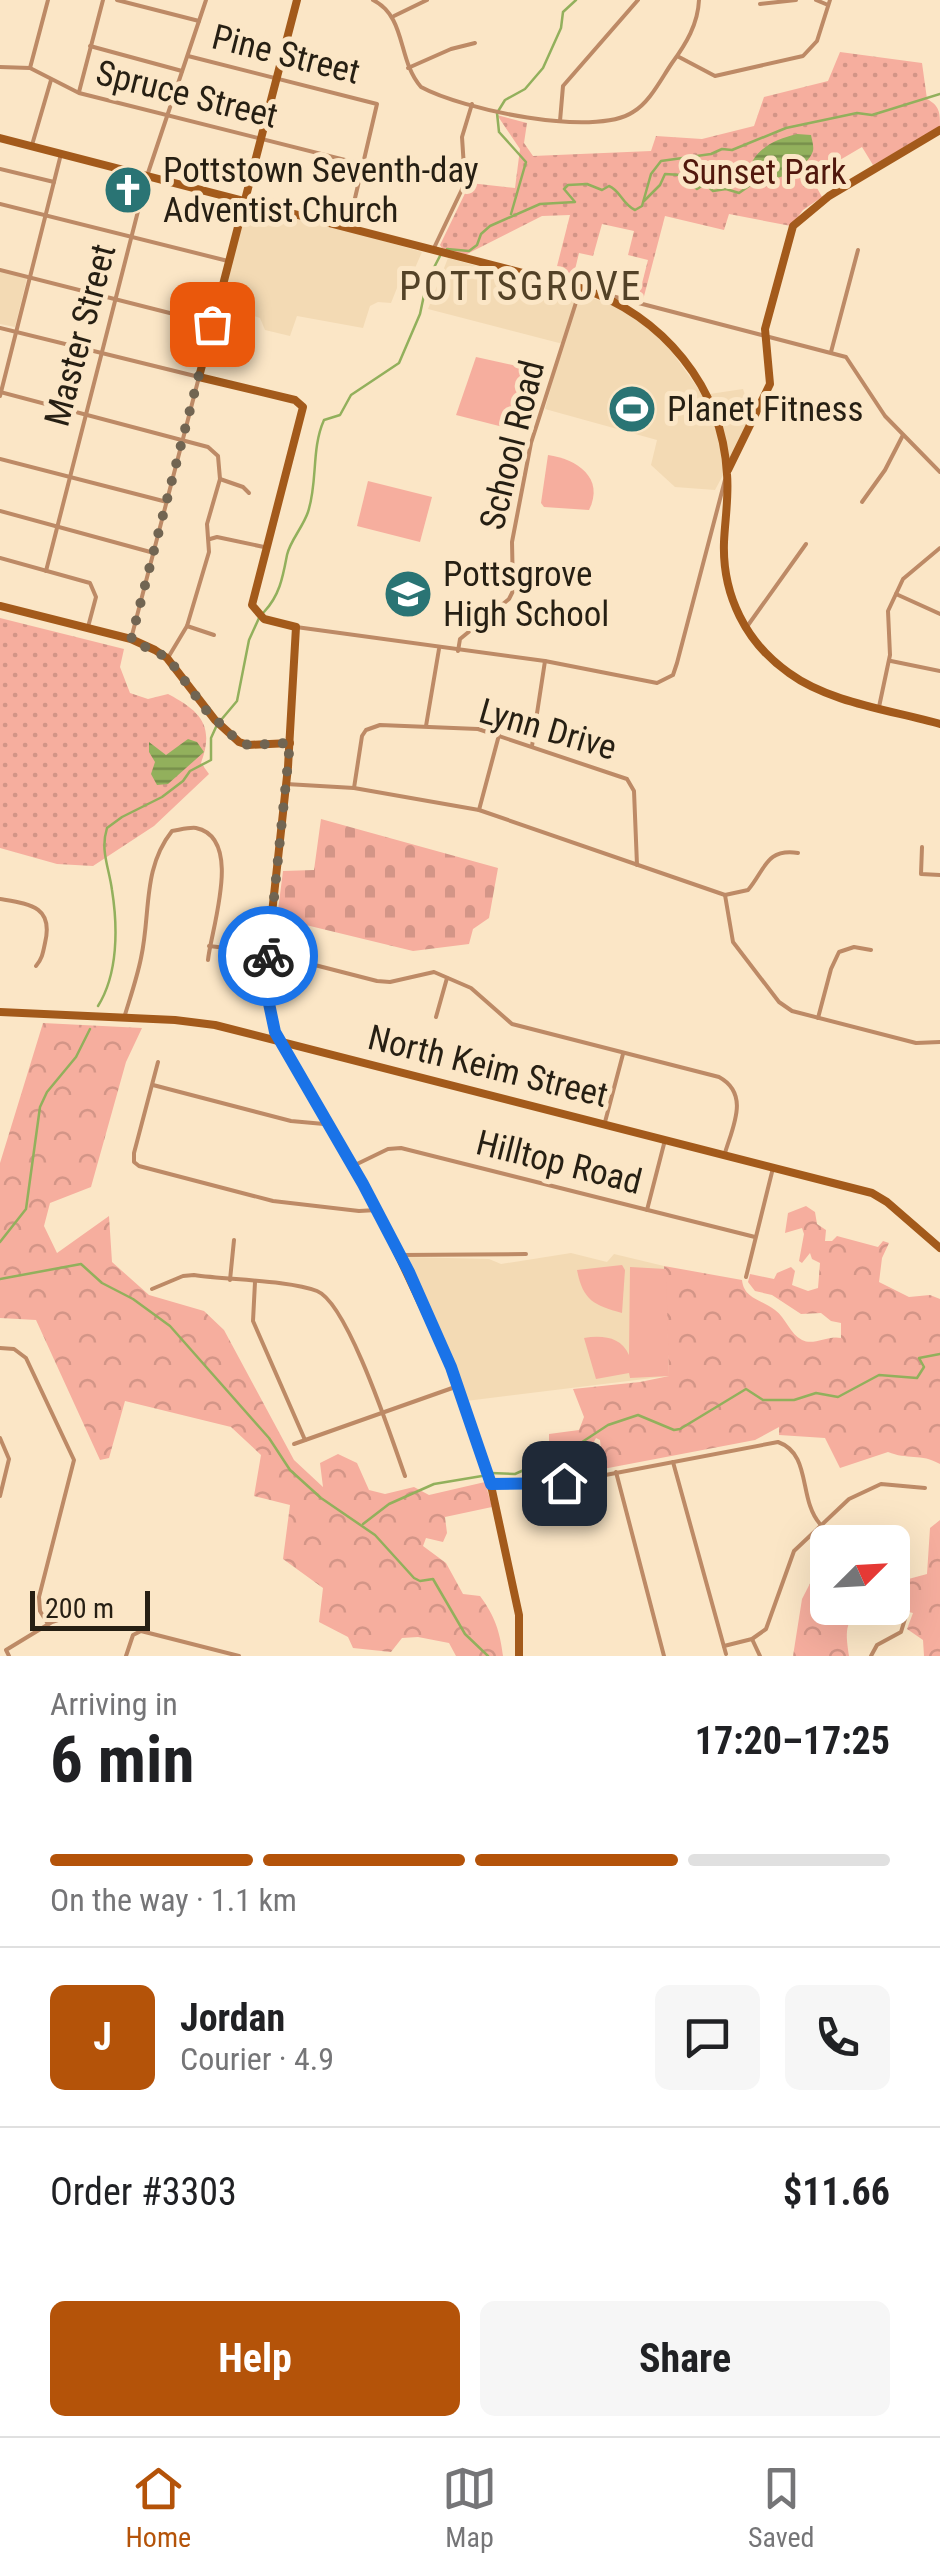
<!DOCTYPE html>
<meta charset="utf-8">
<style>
body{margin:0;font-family:"Roboto Condensed",sans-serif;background:#f6f6f6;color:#202124;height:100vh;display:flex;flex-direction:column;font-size:38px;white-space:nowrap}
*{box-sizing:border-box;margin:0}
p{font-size:32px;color:#757577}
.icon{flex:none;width:55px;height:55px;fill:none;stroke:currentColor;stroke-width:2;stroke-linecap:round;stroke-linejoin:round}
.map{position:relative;height:1656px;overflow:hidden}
.panel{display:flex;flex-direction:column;background:#fff;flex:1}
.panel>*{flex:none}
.needle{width:65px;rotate:66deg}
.fabs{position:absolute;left:810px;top:1525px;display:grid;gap:20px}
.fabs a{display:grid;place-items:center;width:100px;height:100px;border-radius:15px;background:#fff;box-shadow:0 10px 40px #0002;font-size:50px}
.scale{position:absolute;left:30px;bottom:25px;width:120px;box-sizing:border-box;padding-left:10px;border:5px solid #261f13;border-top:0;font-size:28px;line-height:35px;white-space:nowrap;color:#261f13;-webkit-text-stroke:8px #fbe6c6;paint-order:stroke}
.pin{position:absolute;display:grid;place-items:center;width:85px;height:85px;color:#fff;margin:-42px;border-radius:20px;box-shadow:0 5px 15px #0006}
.courier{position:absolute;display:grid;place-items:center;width:100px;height:100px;margin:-50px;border:8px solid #1a73e8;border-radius:50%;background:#fff;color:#222;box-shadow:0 2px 12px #0007}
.head em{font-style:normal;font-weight:700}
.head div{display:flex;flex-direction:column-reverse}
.head{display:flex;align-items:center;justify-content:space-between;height:170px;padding:0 50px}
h1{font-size:65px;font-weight:700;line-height:75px}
.bar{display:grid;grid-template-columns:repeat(4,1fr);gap:15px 10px;align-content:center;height:120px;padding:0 50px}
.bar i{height:12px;border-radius:8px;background:#e0e0e0}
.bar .on{background:#b45309}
.bar p{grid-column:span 4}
.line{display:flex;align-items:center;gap:25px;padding:0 50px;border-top:2px solid #e0e0e0}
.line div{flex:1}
.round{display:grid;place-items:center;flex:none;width:105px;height:105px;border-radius:15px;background:#f6f6f6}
.primary-button{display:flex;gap:20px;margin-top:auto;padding:20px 50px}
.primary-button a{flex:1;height:115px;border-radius:15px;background:#b45309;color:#fff;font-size:40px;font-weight:700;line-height:115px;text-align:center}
.primary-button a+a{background:#f6f6f6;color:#202124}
.tabs{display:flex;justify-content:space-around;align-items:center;height:140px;border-top:2px solid #e0e0e0;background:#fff;font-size:28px;color:#757577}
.tabs a{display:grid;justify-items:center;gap:5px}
.tabs .on{color:#b45309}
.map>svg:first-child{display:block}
.built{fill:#f3dab4}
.grass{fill:url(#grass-dots)}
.forest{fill:url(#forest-crowns)}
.cemetery{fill:url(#cemetery-stones)}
.garden{fill:#f6ae9e}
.water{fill:url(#water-rules)}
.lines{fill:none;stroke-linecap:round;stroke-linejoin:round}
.stream{stroke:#92b05c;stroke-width:2.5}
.street{stroke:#bd8a66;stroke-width:4}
.secondary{stroke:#a35a1b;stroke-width:8}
.done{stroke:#716552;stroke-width:10;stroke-dasharray:0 18}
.route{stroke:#1a73e8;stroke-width:12}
.labels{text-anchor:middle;stroke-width:10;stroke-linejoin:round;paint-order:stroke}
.street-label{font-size:35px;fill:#261f13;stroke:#fbe6c6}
.poi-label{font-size:35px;fill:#261f13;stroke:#fbe6c6;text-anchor:start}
.park-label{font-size:35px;fill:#51180d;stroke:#fbe6c6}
.quarter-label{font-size:40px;letter-spacing:2.5px;fill:#534227;stroke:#fbe6c6}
</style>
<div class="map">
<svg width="940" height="1656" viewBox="0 0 940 1656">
<defs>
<pattern id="grass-dots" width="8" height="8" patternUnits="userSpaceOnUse" patternTransform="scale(2.5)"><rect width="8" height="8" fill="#f6ae9e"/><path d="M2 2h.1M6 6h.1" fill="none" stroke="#d39587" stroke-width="1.8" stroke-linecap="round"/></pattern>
<pattern id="forest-crowns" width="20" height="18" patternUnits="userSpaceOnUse" patternTransform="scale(2.5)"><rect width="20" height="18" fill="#f6ae9e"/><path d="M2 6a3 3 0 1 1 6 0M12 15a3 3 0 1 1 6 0" fill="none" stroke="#d39587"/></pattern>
<pattern id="cemetery-stones" width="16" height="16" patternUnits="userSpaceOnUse" patternTransform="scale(2.5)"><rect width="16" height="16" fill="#f6ae9e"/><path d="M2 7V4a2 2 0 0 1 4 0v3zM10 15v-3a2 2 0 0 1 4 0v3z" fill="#d39587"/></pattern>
<pattern id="water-rules" width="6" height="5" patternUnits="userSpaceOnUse" patternTransform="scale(2.5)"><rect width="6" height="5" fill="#92b05c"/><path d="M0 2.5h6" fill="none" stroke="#778f4b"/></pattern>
</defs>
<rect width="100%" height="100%" fill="#fbe6c6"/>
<g class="built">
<path d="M245,201L422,252L415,268L397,288L391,303L378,302L370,306L363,328L297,316L290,336L265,330L260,318L222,306Z"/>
<path d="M448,258L609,303L646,325L666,344L703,395L743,389L753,419L715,490L675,487L651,465L657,440L545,409L563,344L428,309Z"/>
<path d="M0,271L27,278L15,327L0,324Z"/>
<path d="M571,1253L607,1262L614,1254L664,1266L669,1376L466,1401L406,1257L489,1259L501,1264Z"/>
</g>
<g class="grass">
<path d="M840,52L922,63L927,99C940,106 940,113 940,127L873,165L862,147L811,177L822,197L803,210L791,226L729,214L724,230L665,216L643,300L638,299L648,260L628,255L634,231L602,224L593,256L579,253L572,282L554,278L570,215L542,216L465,255L442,248L440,245L470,183L515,188L520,149L497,115L527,123L524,143L533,156L651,151L656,136L702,139L754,126L764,97L828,81Z"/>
<path d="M0,618L124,649L120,667L130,693L148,699L168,694C200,711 215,725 201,763L209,774L154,826L93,866L57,864L0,848Z"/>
</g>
<g class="forest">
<path d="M43,1023L142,1028L126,1062L91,1187L50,1203L44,1226L57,1253L109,1216L112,1262L149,1295L204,1311L224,1330L294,1460L323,1487L320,1463L338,1454L357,1463L369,1490L385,1494L414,1487L429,1495L485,1482L492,1507L445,1517L447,1533L443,1542L426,1538L423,1546L446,1563L463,1594L480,1596C495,1616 500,1632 503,1656H456L449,1643L418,1637L402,1638L391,1652L353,1648L348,1637L319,1622L323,1588L283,1559L290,1505L254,1496L261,1455L231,1427L125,1401L109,1458L100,1460L36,1320L0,1318V1163Z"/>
<path d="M806,1206L815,1212L817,1224L826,1230L825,1241H832L837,1236L878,1247L883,1241L889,1243L882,1258L879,1282L909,1297L930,1295L940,1299V1464C921,1453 907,1460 888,1452L840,1468L825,1438L779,1435V1427L755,1440L603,1469L600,1440L596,1438L590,1449L582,1454L585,1474L565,1480L567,1455L549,1456V1434L579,1430L584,1417L573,1389L640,1382L669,1376L664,1266L742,1280C744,1299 761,1299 775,1310C786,1318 790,1334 802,1340C814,1346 827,1335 841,1338V1323L831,1321L821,1313L801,1314L772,1295L755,1291L748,1282L750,1274L774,1279L777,1273L791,1267L795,1271L792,1285L808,1291L818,1288L820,1263L812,1259L810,1253L802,1263L799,1261L804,1234L802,1228L785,1233L788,1213Z"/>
<path d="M940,1520V1656H924L923,1640L907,1629L913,1613L896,1609L893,1598L901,1581L927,1574L930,1528Z"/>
<path d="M827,1559L828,1608H864C843,1620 846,1634 849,1656H793L802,1599L821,1562Z"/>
</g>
<path class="cemetery" d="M321,819L498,868L489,918L473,929L469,944L413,951L277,918L283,871L314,870Z"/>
<g class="garden">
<path d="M476,357L535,370L515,430L456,415Z"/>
<path d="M548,455C577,459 605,478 589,510L544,507L541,503Z"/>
<path d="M368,481L432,497L420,542L357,526Z"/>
<path d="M622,1265L625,1270L622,1313C594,1305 583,1301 577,1270Z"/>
<path d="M630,1267L666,1269L669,1376L630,1378L629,1373L596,1379L584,1338C603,1335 621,1337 629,1355Z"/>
</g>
<g class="water">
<path d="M797,134L811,135C812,140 814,146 813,151C806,172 765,186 748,180C748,152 772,140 797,134Z"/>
<path d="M188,739L197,742L204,752L168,784L157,785L151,774L155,762L149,752V742L166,755Z"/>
</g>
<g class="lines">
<g class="stream">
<path d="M644,201L660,185L665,174L681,175L697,189L705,184L713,191L726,189L739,193L756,181"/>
<path d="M511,214L526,162L499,132L497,113L505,100L525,89L543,68L561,28L563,12L576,0"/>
<path d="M447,249L469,251L477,245L481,234L490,226L540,204L575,202L564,189L568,185L587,184L602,190L609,186C621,191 622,204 635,210L642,206L651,174L661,161L711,154L722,149L732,150L786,128L857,113L872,115L940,94"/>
<path d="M264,612C280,595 283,576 287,555C290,541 303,527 308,512C318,482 311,449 324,420L340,415L351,395L399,363L420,314L427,281L441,254"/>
<path d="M221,720L237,701L249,640L259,618"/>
<path d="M98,1006C118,974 118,928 112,890C109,867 100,851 107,828L122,817L162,797L183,781L190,771L211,760V738L216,727"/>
<path d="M0,1242L26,1209L40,1107L47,1092L76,1057L90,1029"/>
<path d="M0,1279L81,1264L102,1283L133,1299L170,1326L269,1438L290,1470L321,1498L375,1535L414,1578L420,1581L433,1579L465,1634L488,1656"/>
<path d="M570,1450L608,1425L638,1415L674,1430L680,1429L746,1389L763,1400H794L816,1393L838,1397L879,1375L917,1378L924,1367L919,1358L940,1354"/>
<path d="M491,1473L515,1474L535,1465L545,1455L565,1451"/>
<path d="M363,1524L389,1504L434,1484L482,1476"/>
</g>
<g class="street">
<path d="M117,0L199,21"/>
<path d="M373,0C407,17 397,60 421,87C461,109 594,138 633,112C650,102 661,79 672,63C686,44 698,24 699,0"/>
<path d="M816,0L828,5"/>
<path d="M760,4L796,0"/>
<path d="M394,16L427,0"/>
<path d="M90,46L182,71"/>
<path d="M188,56L377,104L348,228"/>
<path d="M679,57L715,76L803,56L817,41L830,0"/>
<path d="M0,67L30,68L79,93L365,165"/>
<path d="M30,68L48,0"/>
<path d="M408,68L451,49L475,43"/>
<path d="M79,92L103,0"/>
<path d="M560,121L563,86L638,0"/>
<path d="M32,145L51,80"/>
<path d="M0,169L54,182"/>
<path d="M0,204L228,261"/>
<path d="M433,250L465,183L462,137L472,104"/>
<path d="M0,270L213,324"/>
<path d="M604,294L846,357L885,416L940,472"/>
<path d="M0,328L199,377L131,639"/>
<path d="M831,352L858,250"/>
<path d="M0,392L208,447L218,456L220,479L207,524L209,552L187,626L169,656"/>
<path d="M0,396L61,154"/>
<path d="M0,459L167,502"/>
<path d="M220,479L243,487L249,493"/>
<path d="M862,502L885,470L903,435"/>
<path d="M0,511L154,553"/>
<path d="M210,539L217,537L264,547"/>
<path d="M0,558L90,583L96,597L88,627"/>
<path d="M46,571L147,176L206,0"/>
<path d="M896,594L940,614"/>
<path d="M187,626L214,635"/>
<path d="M296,627L545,661L657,683L673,675L677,663L725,480"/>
<path d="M746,628L806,544"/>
<path d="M458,651L460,639L509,599L513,591L512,542L531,443L580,290"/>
<path d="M891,661L940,671"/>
<path d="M879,707L890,655L888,611L903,579L940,548"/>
<path d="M426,726L439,649"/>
<path d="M532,746L545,661"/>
<path d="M286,784L354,788L479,810L725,895L733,942L779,1002L792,1011L916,1043L940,1042"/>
<path d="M354,788L362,736L366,730L380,725L478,729L627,779L634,791L637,865"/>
<path d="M479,810L499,735"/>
<path d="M922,847L921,874L940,875"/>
<path d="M725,895L748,890C765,870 766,848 798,853"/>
<path d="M0,899C29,904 54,906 45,943C43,953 42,959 36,966"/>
<path d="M209,946L268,953L377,981L390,982L434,972L471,988L512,1024L719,1077C750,1094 733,1126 725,1153"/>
<path d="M436,1017L447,978"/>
<path d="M124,1018C130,998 137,978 141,958C151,913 142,869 172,831C179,830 190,827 196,828C244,838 211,929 208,960"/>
<path d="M818,1018L831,969L839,952L854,947L871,950"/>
<path d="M158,1062L134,1153V1162L139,1166L273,1201L359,1211L377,1210"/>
<path d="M153,1085L291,1121L324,1124"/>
<path d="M605,1122L623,1054"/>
<path d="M355,1165L388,1149L401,1148L755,1237"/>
<path d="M647,1210L665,1140"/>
<path d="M401,1255L526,1254"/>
<path d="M746,1277L773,1168"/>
<path d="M230,1280L234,1240"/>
<path d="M255,1282L253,1321L305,1440"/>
<path d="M152,1289L183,1276L194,1275C227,1280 289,1280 317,1291C348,1303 392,1440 405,1476"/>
<path d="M0,1348L14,1349L26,1358L74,1460L39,1597L40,1611L48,1624"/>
<path d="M0,1438L9,1459L0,1496"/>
<path d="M294,1444L458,1386"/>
<path d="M673,1462L726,1654"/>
<path d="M616,1472L664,1656"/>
<path d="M491,1484L542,1485L574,1481L778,1442C812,1454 798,1499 820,1524"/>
<path d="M752,1639L760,1656"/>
<path d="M724,1646L752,1639L766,1629L794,1551L849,1499L881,1484L925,1488"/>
<path d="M9,1656L6,1650L52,1622L64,1618"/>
<path d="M126,1656L133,1635L141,1631L239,1656"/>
<path d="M871,1656L877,1645L901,1632L908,1609"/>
</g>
<g class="secondary">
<path d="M297,0L199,377L295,400L303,407L252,605L264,619L296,627L288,767L266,968L267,995L275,1032L377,1210L451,1367L492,1490L519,1615V1656"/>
<path d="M0,138L581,288C663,316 722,386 727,474C729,497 725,519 724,542C722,595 746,643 789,673C830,703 891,710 940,724"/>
<path d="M728,470L770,384L765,329L793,226L829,196L940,130"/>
<path d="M0,606L131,639L155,650L167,658L215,720L239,742L248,745L290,743"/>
<path d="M0,1012L175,1020L215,1025L872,1193L887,1202L940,1248"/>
</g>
</g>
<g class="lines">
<path class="done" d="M212,324L131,640L168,658L206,710L239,742L248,745L290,743L268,956"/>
<path class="route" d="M268,956L267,994L275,1032L363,1184L409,1272L451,1367L491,1484L564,1483"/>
</g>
<defs>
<g id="church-disc" transform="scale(2.5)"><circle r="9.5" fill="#2a7474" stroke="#fbe6c6"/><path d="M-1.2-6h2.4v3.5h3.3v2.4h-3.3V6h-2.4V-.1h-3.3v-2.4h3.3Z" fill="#fff"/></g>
<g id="stadium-disc" transform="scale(2.5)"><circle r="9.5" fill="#2a7474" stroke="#fbe6c6"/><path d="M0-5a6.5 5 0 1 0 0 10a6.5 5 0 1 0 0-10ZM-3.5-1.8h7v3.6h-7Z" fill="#fff"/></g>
<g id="school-disc" transform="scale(2.5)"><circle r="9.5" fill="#2a7474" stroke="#fbe6c6"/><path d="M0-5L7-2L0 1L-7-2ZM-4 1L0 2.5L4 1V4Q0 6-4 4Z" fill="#fff"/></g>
</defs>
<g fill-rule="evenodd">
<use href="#church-disc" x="128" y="190"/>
<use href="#stadium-disc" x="632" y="409"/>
<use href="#school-disc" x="408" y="594"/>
</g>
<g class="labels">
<g class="street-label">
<text transform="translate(286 54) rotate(14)" y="12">Pine Street</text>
<text transform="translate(187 94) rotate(14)" y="12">Spruce Street</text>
<text transform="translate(80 335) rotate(-75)" y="12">Master Street</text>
<text transform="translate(512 445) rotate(-76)" y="12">School Road</text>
<text transform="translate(548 729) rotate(16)" y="12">Lynn Drive</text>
<text transform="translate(488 1066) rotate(14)" y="12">North Keim Street</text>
<text transform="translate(559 1162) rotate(14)" y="12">Hilltop Road</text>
</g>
<g class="poi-label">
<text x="163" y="182">Pottstown Seventh-day<tspan x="163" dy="40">Adventist Church</tspan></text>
<text x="667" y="421">Planet Fitness</text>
<text x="443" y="586">Pottsgrove<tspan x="443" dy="40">High School</tspan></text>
</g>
<g class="park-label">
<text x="764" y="184">Sunset Park</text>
</g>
<g class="quarter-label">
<text x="521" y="300">POTTSGROVE</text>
</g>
</g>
</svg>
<div class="fabs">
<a><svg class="needle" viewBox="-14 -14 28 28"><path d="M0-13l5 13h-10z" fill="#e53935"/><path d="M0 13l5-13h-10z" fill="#757577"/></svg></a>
</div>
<div class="scale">200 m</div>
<div class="pin" style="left:212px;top:324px;background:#ea580c"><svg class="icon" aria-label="bag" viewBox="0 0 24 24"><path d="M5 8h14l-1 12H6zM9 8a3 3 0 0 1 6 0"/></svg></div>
<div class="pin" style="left:564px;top:1483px;background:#1f2937"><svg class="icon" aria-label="home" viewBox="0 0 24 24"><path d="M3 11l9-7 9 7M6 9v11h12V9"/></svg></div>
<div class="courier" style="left:268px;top:956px"><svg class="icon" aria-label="bike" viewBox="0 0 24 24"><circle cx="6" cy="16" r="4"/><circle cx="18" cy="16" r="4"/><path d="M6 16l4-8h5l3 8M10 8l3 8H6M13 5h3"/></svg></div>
</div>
<section class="panel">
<div class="head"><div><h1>6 min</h1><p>Arriving in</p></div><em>17:20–17:25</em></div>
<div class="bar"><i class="on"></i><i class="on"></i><i class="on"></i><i></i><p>On the way · 1.1 km</p></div>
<div class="line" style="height:180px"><b class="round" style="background:#b45309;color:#fff">J</b><div><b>Jordan</b><p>Courier · 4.9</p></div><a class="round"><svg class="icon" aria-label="chat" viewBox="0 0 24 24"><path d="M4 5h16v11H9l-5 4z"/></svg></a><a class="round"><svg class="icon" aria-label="phone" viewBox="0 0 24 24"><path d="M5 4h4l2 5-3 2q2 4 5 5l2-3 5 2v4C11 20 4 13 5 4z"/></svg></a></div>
<div class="line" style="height:130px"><div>Order #3303</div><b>$11.66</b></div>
<div class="primary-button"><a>Help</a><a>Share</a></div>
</section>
<nav class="tabs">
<a class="on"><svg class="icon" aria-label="home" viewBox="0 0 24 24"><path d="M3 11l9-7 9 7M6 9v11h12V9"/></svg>Home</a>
<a><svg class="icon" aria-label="map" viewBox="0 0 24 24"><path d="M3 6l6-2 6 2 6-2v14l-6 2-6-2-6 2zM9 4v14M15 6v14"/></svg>Map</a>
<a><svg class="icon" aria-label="saved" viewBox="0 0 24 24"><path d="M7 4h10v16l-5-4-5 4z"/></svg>Saved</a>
</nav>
